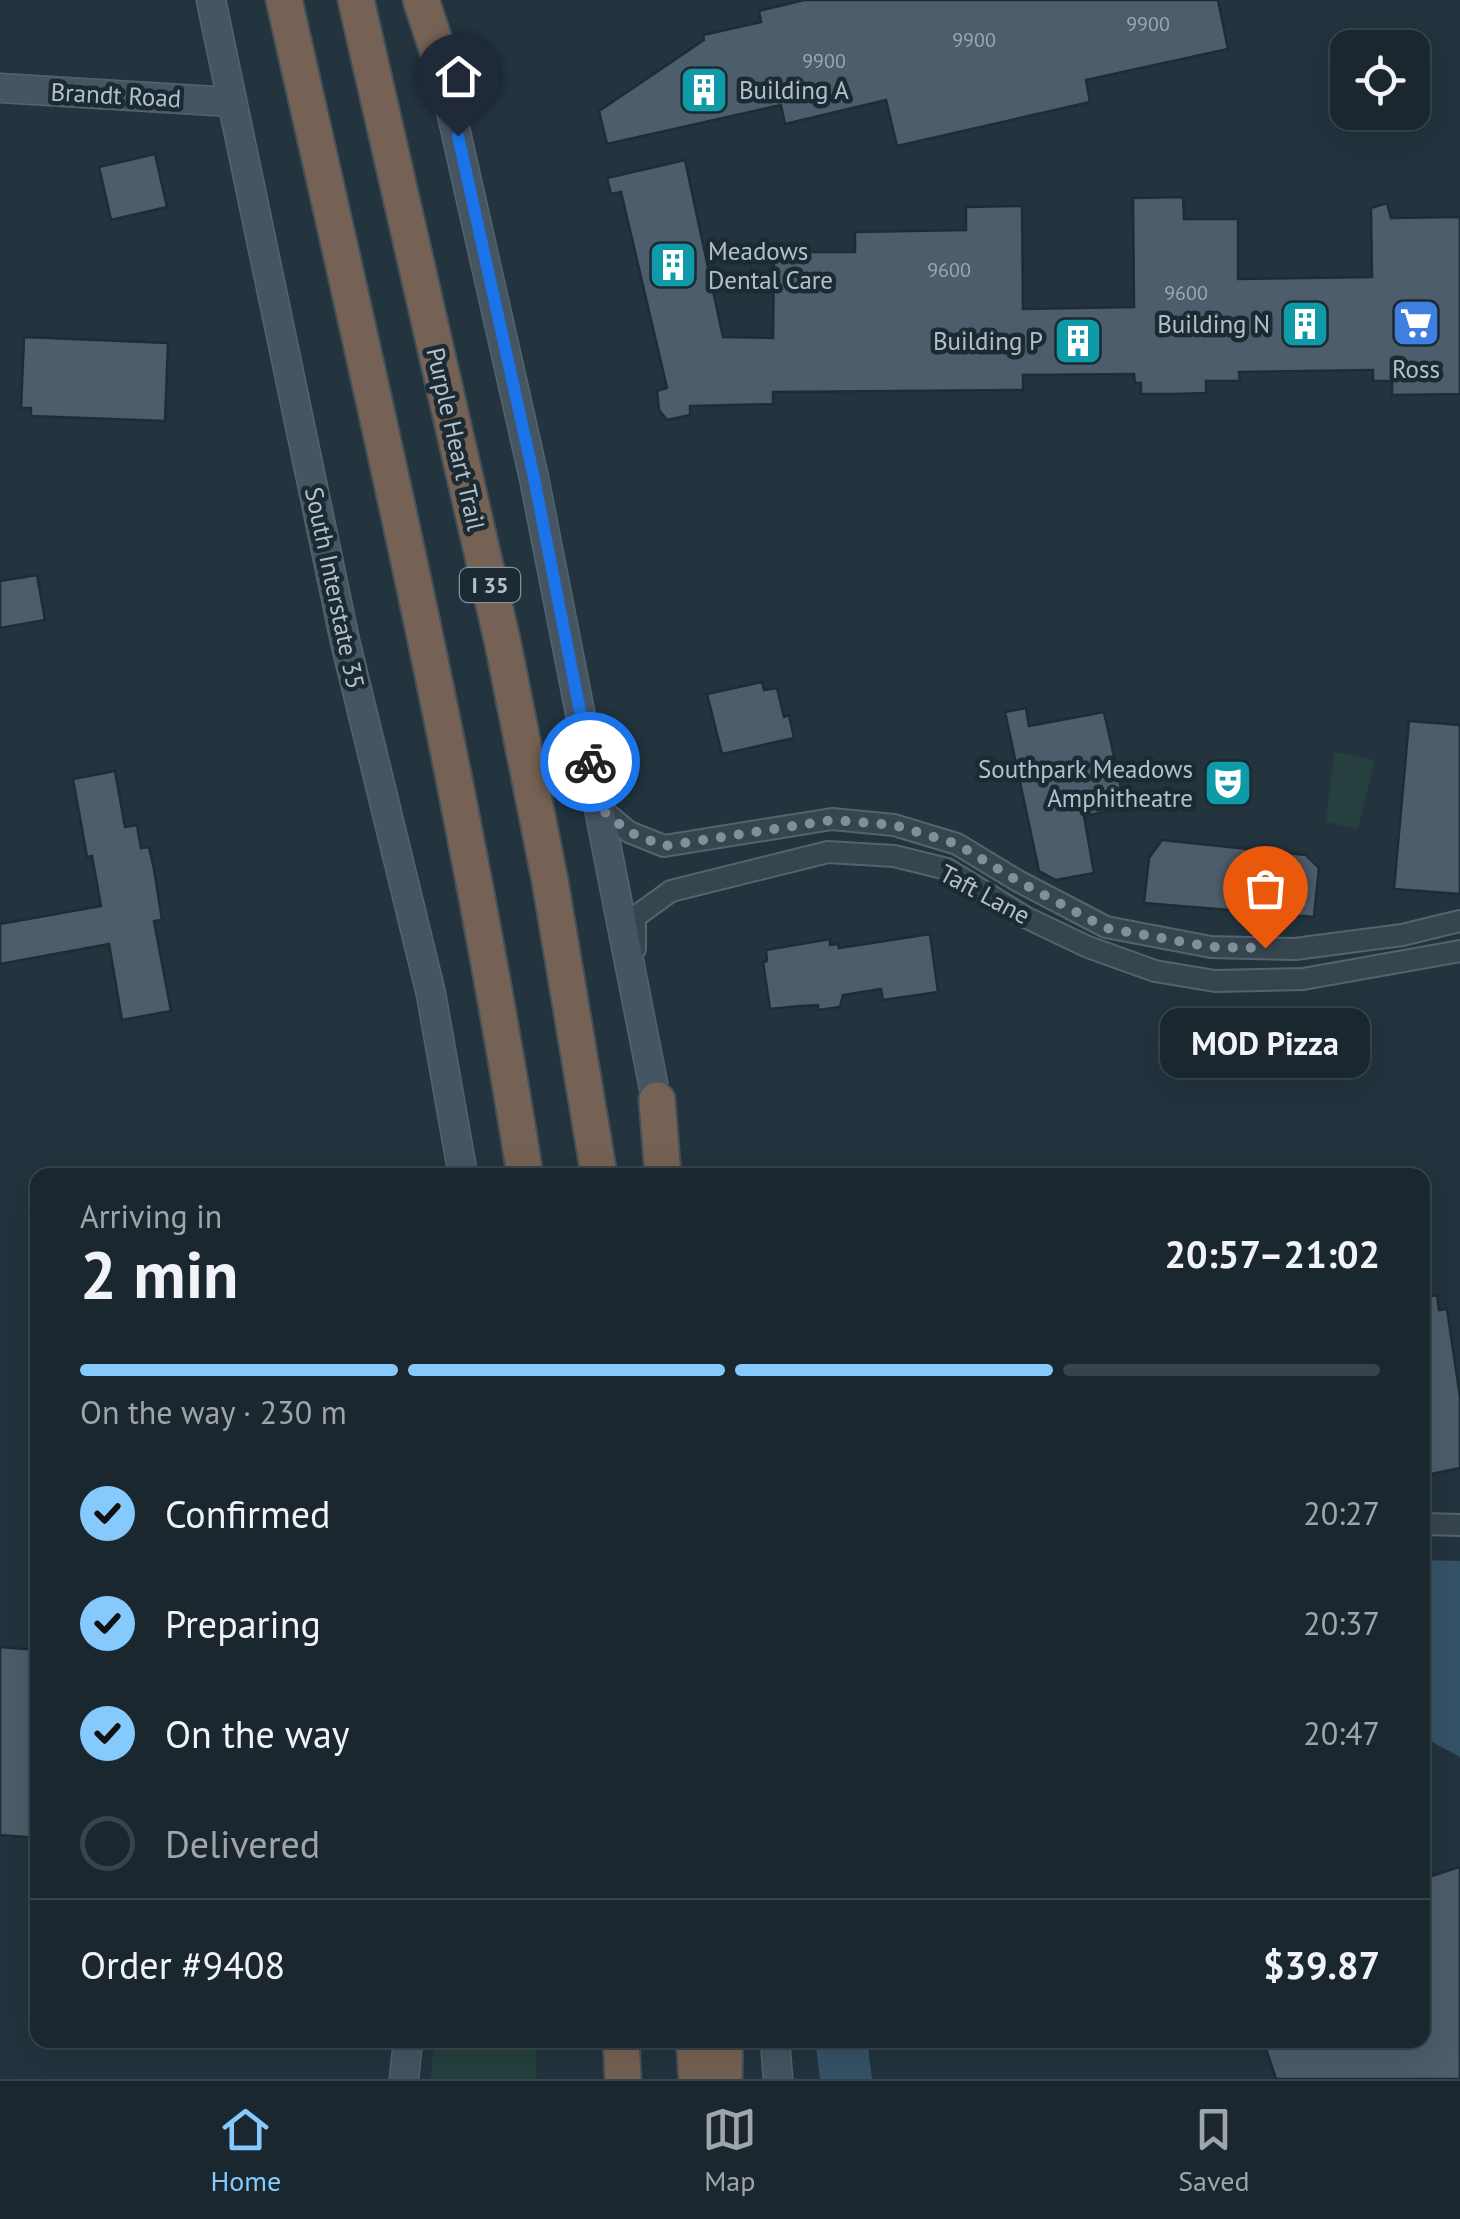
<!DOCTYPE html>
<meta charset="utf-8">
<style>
body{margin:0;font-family:"PT Sans",sans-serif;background:#232f37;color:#f1f3f6;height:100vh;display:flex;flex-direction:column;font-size:38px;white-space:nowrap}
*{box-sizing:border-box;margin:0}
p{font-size:32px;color:#9fa5aa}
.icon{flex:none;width:55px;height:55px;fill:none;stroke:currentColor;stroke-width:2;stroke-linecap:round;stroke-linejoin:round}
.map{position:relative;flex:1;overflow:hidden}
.drawer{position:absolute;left:30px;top:1168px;width:1400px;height:880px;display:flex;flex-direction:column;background:#1a272f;border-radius:20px;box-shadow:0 10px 40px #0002,0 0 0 2px #38444b}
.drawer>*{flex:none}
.tools{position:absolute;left:1330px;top:30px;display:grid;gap:20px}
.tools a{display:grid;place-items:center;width:100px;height:100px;border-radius:20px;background:#1a272f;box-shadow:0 10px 40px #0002,0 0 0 2px #38444b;font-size:50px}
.pin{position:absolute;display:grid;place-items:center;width:85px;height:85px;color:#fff;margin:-102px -42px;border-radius:50% 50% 50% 0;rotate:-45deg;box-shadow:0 0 10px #0007}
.pin .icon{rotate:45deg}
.courier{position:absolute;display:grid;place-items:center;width:100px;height:100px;margin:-50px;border:8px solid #1a73e8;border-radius:50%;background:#fff;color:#222;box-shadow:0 2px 12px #0007}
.bubble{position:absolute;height:70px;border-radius:20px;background:#1a272f;box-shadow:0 10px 40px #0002,0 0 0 2px #38444b;font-size:32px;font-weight:600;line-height:70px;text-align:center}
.head em{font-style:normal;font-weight:600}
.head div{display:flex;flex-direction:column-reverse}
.head{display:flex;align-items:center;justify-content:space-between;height:170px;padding:0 50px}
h1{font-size:65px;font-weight:600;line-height:75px}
.bar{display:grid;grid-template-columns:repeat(4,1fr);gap:15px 10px;align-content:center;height:120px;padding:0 50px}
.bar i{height:12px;border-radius:8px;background:#38444b}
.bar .current{background:#85c9fd}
.bar p{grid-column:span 4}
.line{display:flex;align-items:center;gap:25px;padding:0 50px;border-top:2px solid #38444b}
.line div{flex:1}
ol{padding:0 50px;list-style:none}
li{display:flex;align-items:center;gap:30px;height:110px}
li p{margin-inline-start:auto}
li .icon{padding:10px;border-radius:50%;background:#85c9fd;color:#111;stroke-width:4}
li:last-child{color:#9fa5aa}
li i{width:55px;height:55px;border:5px solid #38444b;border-radius:50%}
.menu{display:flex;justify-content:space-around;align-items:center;height:140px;border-top:2px solid #38444b;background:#1a272f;font-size:28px;color:#9fa5aa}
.menu a{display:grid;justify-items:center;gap:5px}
.menu .current{color:#85c9fd}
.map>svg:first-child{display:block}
.green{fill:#25403e}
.water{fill:#355367}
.building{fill:#4c5e6b;stroke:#1e2c36;stroke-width:2.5}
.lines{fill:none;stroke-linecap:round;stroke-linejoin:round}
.street-casing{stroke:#55636d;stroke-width:24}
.secondary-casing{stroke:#55636d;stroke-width:31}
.highway-casing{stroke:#42505a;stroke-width:39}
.street{stroke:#37454f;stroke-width:20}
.secondary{stroke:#455562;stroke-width:28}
.highway{stroke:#766254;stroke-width:35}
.done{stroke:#818f99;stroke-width:10;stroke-dasharray:0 18}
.route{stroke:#1a73e8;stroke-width:12}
.labels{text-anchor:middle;stroke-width:9;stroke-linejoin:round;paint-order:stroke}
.number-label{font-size:20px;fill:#99a8b2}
.shield{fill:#1c2a34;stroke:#86939d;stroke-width:2.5}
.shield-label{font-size:22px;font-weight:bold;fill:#b3c0ca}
.poi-label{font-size:25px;fill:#b3c0ca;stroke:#1c2a34;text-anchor:end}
.street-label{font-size:25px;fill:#b3c0ca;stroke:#1c2a34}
</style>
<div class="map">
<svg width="1460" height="2079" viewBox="0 0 1460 2079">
<rect width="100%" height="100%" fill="#23343f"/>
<g class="green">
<path d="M1334,752L1375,760L1358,829L1326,822Z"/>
<path d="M434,2040H537L536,2079H431Z"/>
</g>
<g class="water">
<path d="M1423,1560L1460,1561V1757L1423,1737Z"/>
<path d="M815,2040H867L872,2079H820Z"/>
</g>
<g class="building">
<path d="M804,0H1218L1228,49L1086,80L1090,102L897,146L886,100L785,124L781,105L607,144L599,111L704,40L703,35L761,22L759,11Z"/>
<path d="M155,154L167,207L111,220L99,167Z"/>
<path d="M685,160L723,337L773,338L774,252H855V232L966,230V207L1022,206L1023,309L1134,307L1133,198L1183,197L1184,219H1238V279L1372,277L1371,208L1387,203L1391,218L1460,217V394L1392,395V381H1373V370L1239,372L1240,381H1206V393L1174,394H1141V383H1135L1134,374L1023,375V390L773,392V404L690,406V415L667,420L659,410L657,391L667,388L621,192L611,194L607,178Z"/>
<path d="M24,337L168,343L165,421L31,416V408H21Z"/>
<path d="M37,575L45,620L0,628V581Z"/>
<path d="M762,682L764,690L777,688L784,717L789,715L794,738L722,754L707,694Z"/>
<path d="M1026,708L1029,726L1104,712L1122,792L1112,793L1115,810L1084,816L1094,873L1056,880L1039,871L1005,712Z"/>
<path d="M1409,721L1460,725V894L1394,889Z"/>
<path d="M115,771L125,827L137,825L141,848L149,847L154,869L162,920L154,921L171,1011L122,1020L109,944L0,964V924L101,906L92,856L87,857L73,779Z"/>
<path d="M1162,840L1306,855L1319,868L1314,917L1144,903L1149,858Z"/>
<path d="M930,934L938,992L883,1000L881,989L843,995L840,1007L818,1010V1005L800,1006L770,1009L763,962L767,961L766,950L830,939V945L838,944L839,948Z"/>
<path d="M1437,1295L1439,1310L1447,1309L1460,1397V1468L1422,1476V1298Z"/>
<path d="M0,1647L38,1650V1838L0,1835Z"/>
<path d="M1460,1867V2079H1276L1263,2040H1422V1879Z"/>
</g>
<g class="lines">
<g class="street-casing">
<g id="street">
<path d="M600,808L629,832L664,846L832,819L894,825L957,844L1018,881L1106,927L1211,947L1295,949L1402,935L1460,921"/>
<path d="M635,949V917L671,891L828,852L894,856L947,869L1025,917L1088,947L1155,971L1215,981L1303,979L1460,951"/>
<path d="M1422,1524L1460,1525"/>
</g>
</g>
<g class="secondary-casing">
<g id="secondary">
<path d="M211,0L345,641L431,994L463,1175"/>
<path d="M433,31L534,478L660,1119"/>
<path d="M0,88L231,102"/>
<path d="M775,2040L778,2079"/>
<path d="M404,2079L408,2040"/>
</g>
</g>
<g class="highway-casing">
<g id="highway">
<path d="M284,0C372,390 463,780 525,1175"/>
<path d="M356,0L503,644L550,881L599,1175"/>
<path d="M421,0L437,49"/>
<path d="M657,1100L663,1175"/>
<path d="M621,2040L623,2079"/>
<path d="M694,2040L697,2079"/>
<path d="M724,2079L725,2040"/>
</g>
</g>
<use href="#street" class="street"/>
<use href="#secondary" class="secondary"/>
<use href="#highway" class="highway"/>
</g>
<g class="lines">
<path class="done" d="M590,762L600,808L629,832L664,846L832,820L894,825L957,844L1018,881L1106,928L1211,947L1265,948"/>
<path class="route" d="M458,136L534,478L590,762"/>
</g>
<defs>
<g id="building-square" transform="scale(2.5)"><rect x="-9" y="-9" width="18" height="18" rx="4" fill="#0f9aa8" stroke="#1c2a34"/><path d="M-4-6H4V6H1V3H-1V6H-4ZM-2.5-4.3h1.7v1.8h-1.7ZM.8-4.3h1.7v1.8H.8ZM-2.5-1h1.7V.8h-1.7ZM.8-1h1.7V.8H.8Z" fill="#fff"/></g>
<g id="supermarket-square" transform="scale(2.5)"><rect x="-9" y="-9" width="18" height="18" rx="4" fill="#3f7fe0" stroke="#1c2a34"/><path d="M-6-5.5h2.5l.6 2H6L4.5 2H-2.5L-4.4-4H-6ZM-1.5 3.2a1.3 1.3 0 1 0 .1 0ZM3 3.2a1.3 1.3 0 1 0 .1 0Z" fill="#fff"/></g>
<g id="theatre-square" transform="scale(2.5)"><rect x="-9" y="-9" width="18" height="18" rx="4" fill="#0f9aa8" stroke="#1c2a34"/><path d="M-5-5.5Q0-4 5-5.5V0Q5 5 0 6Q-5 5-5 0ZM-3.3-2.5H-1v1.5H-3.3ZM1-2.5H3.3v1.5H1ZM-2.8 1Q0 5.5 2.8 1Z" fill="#fff"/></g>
</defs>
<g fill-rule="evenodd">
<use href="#building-square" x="704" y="90"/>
<use href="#building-square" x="673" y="265"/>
<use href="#supermarket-square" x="1416" y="323"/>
<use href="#building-square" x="1305" y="324"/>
<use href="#building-square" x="1078" y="341"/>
<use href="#theatre-square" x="1228" y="783"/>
</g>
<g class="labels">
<g class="number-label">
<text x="1148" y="31">9900</text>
<text x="974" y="47">9900</text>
<text x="824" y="68">9900</text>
<text x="949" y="277">9600</text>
<text x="1186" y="300">9600</text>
</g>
<rect class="shield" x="460" y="568" width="60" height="34" rx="8"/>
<g class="shield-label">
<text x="490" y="593">I 35</text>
</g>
<g class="poi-label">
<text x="739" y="99" text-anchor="start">Building A</text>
<text x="708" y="260" text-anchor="start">Meadows<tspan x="708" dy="29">Dental Care</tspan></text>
<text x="1270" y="333">Building N</text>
<text x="1043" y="350">Building P</text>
<text x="1416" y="378" text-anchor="middle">Ross</text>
<text x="1193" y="778">Southpark Meadows<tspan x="1193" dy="29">Amphitheatre</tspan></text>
</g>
<g class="street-label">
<text transform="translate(116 95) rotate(3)" y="9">Brandt Road</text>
<text transform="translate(456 439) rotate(77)" y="9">Purple Heart Trail</text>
<text transform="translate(335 588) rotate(78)" y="9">South Interstate 35</text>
<text transform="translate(985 894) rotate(28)" y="9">Taft Lane</text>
</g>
</g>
</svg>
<div class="tools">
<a><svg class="icon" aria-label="locate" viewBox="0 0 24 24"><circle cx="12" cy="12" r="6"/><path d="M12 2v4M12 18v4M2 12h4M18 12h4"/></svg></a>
</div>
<div class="pin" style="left:1265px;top:948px;background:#ea580c"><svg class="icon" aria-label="bag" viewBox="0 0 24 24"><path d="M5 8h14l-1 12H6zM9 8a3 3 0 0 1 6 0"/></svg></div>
<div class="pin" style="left:458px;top:136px;background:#1f2937"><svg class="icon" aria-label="home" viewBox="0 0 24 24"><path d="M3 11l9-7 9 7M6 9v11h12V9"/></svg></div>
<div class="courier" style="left:590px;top:762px"><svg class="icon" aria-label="bike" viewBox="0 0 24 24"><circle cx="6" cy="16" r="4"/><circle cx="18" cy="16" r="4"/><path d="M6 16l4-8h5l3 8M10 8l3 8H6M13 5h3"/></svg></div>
<div class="bubble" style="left:1160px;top:1008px;width:210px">MOD Pizza</div>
<section class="drawer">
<div class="head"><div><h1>2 min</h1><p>Arriving in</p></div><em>20:57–21:02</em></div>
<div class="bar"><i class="current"></i><i class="current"></i><i class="current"></i><i></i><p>On the way · 230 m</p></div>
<ol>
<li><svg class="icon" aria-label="check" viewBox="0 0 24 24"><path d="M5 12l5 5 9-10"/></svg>Confirmed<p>20:27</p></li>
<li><svg class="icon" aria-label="check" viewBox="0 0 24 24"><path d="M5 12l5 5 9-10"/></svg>Preparing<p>20:37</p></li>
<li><svg class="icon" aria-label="check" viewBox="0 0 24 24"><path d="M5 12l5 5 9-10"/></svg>On the way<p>20:47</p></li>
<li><i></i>Delivered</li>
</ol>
<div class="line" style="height:130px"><div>Order #9408</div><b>$39.87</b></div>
</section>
</div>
<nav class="menu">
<a class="current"><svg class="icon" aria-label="home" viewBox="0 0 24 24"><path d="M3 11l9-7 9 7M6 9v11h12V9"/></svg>Home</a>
<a><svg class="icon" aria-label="map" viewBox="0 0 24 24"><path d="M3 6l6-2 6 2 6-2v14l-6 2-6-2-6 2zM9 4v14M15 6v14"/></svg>Map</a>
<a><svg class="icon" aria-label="saved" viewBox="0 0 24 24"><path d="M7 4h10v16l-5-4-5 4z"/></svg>Saved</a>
</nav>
